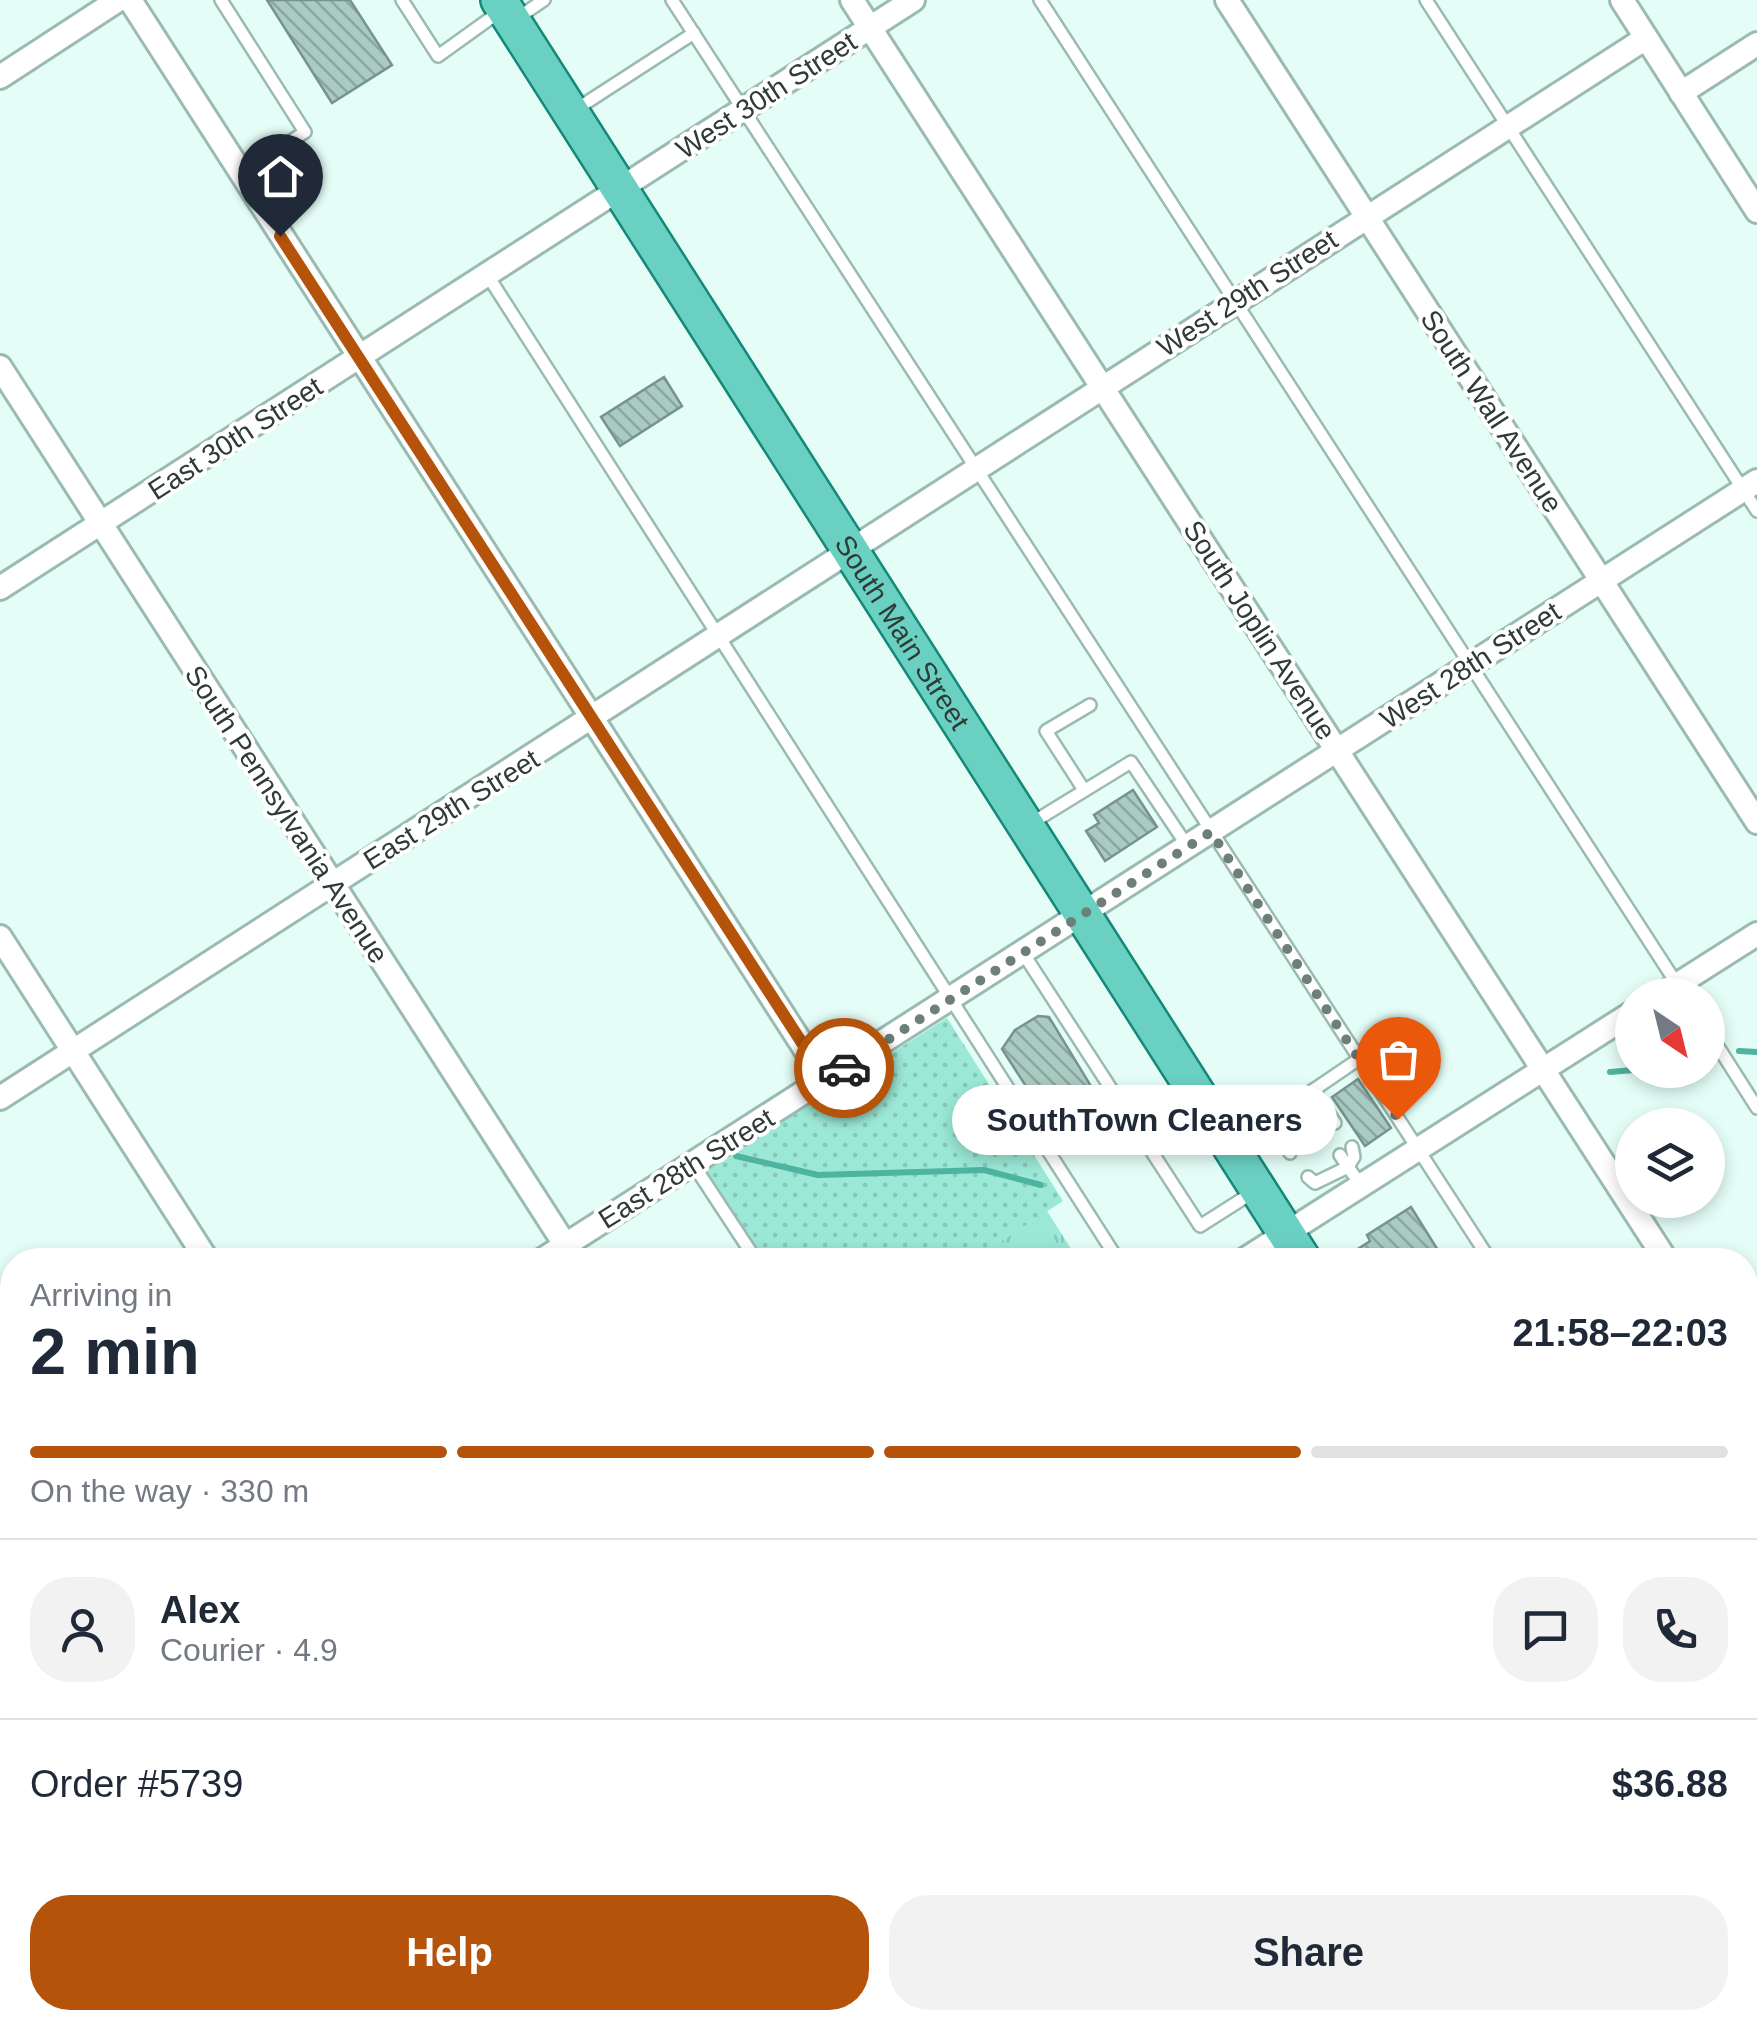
<!DOCTYPE html>
<meta charset="utf-8">
<style>
body{margin:0;font-family:Helvetica,sans-serif;background:#f2f2f3;color:#1f2937;height:100vh;display:flex;flex-direction:column;font-size:38px;white-space:nowrap}
*{box-sizing:border-box;margin:0}
p{font-size:32px;color:#747a83}
.icon{flex:none;width:55px;height:55px;fill:none;stroke:currentColor;stroke-width:2;stroke-linecap:round;stroke-linejoin:round}
.map{position:relative;flex:1;overflow:hidden}
.drawer{position:absolute;left:0px;top:1248px;width:1758px;height:782px;display:flex;flex-direction:column;background:#fff;border-radius:40px 40px 0 0;box-shadow:0 5px 15px #0003}
.drawer>*{flex:none}
.needle{width:65px;rotate:145deg}
.tools{position:absolute;left:1615px;top:978px;display:grid;gap:20px}
.tools a{display:grid;place-items:center;width:110px;height:110px;border-radius:50%;background:#fff;box-shadow:0 5px 15px #0003;font-size:50px}
.pin{position:absolute;display:grid;place-items:center;width:85px;height:85px;color:#fff;margin:-102px -42px;border-radius:50% 50% 50% 0;rotate:-45deg;box-shadow:0 0 10px #0007}
.pin .icon{rotate:45deg}
.courier{position:absolute;display:grid;place-items:center;width:100px;height:100px;margin:-50px;border:8px solid #b45309;border-radius:50%;background:#fff;color:#222;box-shadow:0 2px 12px #0007}
.bubble{position:absolute;height:70px;border-radius:35px;background:#fff;box-shadow:0 5px 15px #0003;font-size:32px;font-weight:800;line-height:70px;text-align:center}
.overview em{font-style:normal;font-weight:800}
.overview div{display:flex;flex-direction:column-reverse}
.overview{display:flex;align-items:center;justify-content:space-between;height:170px;padding:0 30px}
h1{font-size:65px;font-weight:800;line-height:75px}
.bar{display:grid;grid-template-columns:repeat(4,1fr);gap:15px 10px;align-content:center;height:120px;padding:0 30px}
.bar i{height:12px;border-radius:8px;background:#e0e1e3}
.bar .active{background:#b45309}
.bar p{grid-column:span 4}
.line{display:flex;align-items:center;gap:25px;padding:0 30px;border-top:2px solid #e0e1e3}
.line div{flex:1}
.round{display:grid;place-items:center;flex:none;width:105px;height:105px;border-radius:40px;background:#f2f2f3}
.primary-button{display:flex;gap:20px;margin-top:auto;padding:20px 30px}
.primary-button a{flex:1;height:115px;border-radius:40px;background:#b45309;color:#fff;font-size:40px;font-weight:800;line-height:115px;text-align:center}
.primary-button a+a{background:#f2f2f3;color:#1f2937}
.map>svg:first-child{display:block}
.grass{fill:url(#grass-tufts)}
.park{fill:url(#park-dots)}
.lines{fill:none;stroke-linecap:round;stroke-linejoin:round}
.stream{stroke:#4eb39f;stroke-width:6}
.building{fill:url(#building-back-hatch);stroke:#76948d;stroke-width:2.5}
.service-casing{stroke:#9abab2;stroke-width:16}
.minor-casing{stroke:#9abab2;stroke-width:28}
.tertiary-casing{stroke:#9abab2;stroke-width:32}
.secondary-casing{stroke:#9abab2;stroke-width:38}
.primary-casing{stroke:#158877;stroke-width:40}
.service{stroke:#fff;stroke-width:11}
.minor{stroke:#fff;stroke-width:22}
.tertiary{stroke:#fff;stroke-width:28}
.secondary{stroke:#b5e8e0;stroke-width:32}
.primary{stroke:#6ad0c2;stroke-width:35}
.done{stroke:#6e7f7a;stroke-width:10;stroke-dasharray:0 18}
.route{stroke:#b45309;stroke-width:12}
.labels{text-anchor:middle;stroke-width:8;stroke-linejoin:round;paint-order:stroke}
.street-label{font-size:28px;fill:#2e3b37;stroke:#fff}
</style>
<div class="map">
<svg width="1757" height="2029" viewBox="0 0 1757 2029">
<defs>
<pattern id="grass-tufts" width="24" height="20" patternUnits="userSpaceOnUse" patternTransform="scale(2.5)"><rect width="24" height="20" fill="#9be8d6"/><path d="M3 7l-1-3M5 7V3M7 7l1-3M15 17l-1-3M17 17v-4M19 17l1-3" fill="none" stroke="#86c8b8"/></pattern>
<pattern id="park-dots" width="8" height="8" patternUnits="userSpaceOnUse" patternTransform="scale(2.5)"><rect width="8" height="8" fill="#9be8d6"/><path d="M2 2h.1M6 6h.1" fill="none" stroke="#86c8b8" stroke-width="1.8" stroke-linecap="round"/></pattern>
<pattern id="building-back-hatch" width="6" height="6" patternUnits="userSpaceOnUse" patternTransform="scale(2.5)"><rect width="6" height="6" fill="#aacbc2"/><path d="M-1 5l2 2M0 0l6 6M5-1l2 2" fill="none" stroke="#8ba69e"/></pattern>
</defs>
<rect width="100%" height="100%" fill="#e4fef7"/>
<path class="grass" d="M1047,1211L1078,1260H972Z"/>
<path class="park" d="M947,1018L1063,1201L972,1260H758L703,1172Z"/>
<g class="lines">
<g class="stream">
<path d="M1739,1051L1757,1052"/>
<path d="M1610,1072L1634,1070"/>
<path d="M736,1156L818,1175L984,1170L1041,1185"/>
</g>
</g>
<g class="building">
<path d="M267,0H350L392,65L332,103Z"/>
<path d="M664,377L682,406L620,446L601,417Z"/>
<path d="M1133,790L1157,827L1105,861L1086,831L1099,823L1094,815Z"/>
<path d="M1038,1016L1049,1017L1100,1101L1065,1123L1049,1122L1002,1049L1015,1030Z"/>
<path d="M1358,1079L1391,1128L1365,1146L1332,1097Z"/>
<path d="M1411,1207L1444,1260H1341L1370,1241L1367,1235Z"/>
</g>
<g class="lines">
<g class="service-casing">
<g id="service">
<path d="M221,0L305,132L240,174"/>
<path d="M402,0L438,56L502,10"/>
<path d="M672,0L1490,1260"/>
<path d="M1040,0L1684,995"/>
<path d="M1426,0L1757,511"/>
<path d="M516,19L544,0"/>
<path d="M575,110L694,33"/>
<path d="M488,276L1118,1260"/>
<path d="M1084,790L1046,731L1090,705"/>
<path d="M1030,824L1131,762L1188,847"/>
<path d="M1023,953L1200,1226L1255,1191"/>
<path d="M1708,1031L1757,1108"/>
<path d="M1313,1090L1335,1123"/>
<path d="M1300,1100L1323,1131"/>
<path d="M1285,1109L1306,1142"/>
<path d="M1269,1120L1290,1153"/>
<path d="M1234,1144L1359,1059"/>
<path d="M1340,1155L1348,1167L1354,1157L1352,1147"/>
<path d="M693,1164L756,1260"/>
<path d="M1308,1177L1315,1183L1348,1167L1361,1185"/>
<path d="M1745,1575L1757,1573"/>
<path d="M1745,1671L1757,1688"/>
<path d="M1745,1790L1757,1807"/>
<path d="M516,2018L523,2029"/>
<path d="M879,2018L887,2029"/>
<path d="M1245,2018L1252,2029"/>
<path d="M1605,2018L1613,2029"/>
</g>
</g>
<g class="minor-casing">
<g id="minor">
<path d="M130,0L825,1080"/>
<path d="M852,0L1666,1260"/>
<path d="M1227,0L1757,822"/>
<path d="M1622,0L1757,211"/>
<path d="M0,77L118,0"/>
<path d="M1681,93L1757,44"/>
<path d="M0,367L575,1260"/>
<path d="M0,588L913,0"/>
<path d="M0,937L207,1260"/>
<path d="M1661,995L1757,934"/>
<path d="M0,1098L1646,38"/>
<path d="M542,1260L1757,481"/>
<path d="M1244,1260L1632,1013"/>
<path d="M1745,1383L1757,1402"/>
<path d="M0,1501L12,1521"/>
<path d="M0,1605L12,1597"/>
<path d="M1745,1918L1757,1910"/>
<path d="M338,2018L346,2029"/>
<path d="M695,2018L702,2029"/>
<path d="M1064,2018L1071,2029"/>
<path d="M1429,2018L1436,2029"/>
<path d="M65,2029L83,2018"/>
<path d="M1572,2029L1590,2018"/>
</g>
</g>
<g class="tertiary-casing">
<path id="tertiary" d="M968,2029L985,2018"/>
</g>
<g class="secondary-casing">
<path id="secondary" d="M1745,1480L1757,1471"/>
</g>
<g class="primary-casing">
<g id="primary">
<path id="s1" d="M499,0L1303,1260"/>
<path d="M1745,1946L1757,1965"/>
</g>
</g>
<use href="#service" class="service"/>
<use href="#minor" class="minor"/>
<use href="#tertiary" class="tertiary"/>
<use href="#secondary" class="secondary"/>
<use href="#primary" class="primary"/>
</g>
<g class="lines">
<path class="done" d="M844,1068L1211,832L1398,1119"/>
<path class="route" d="M280,236L826,1080L844,1068"/>
</g>
<g class="labels">
<g class="street-label">
<text transform="translate(766 95) rotate(-33)" y="10">West 30th Street</text>
<text transform="translate(1247 293) rotate(-33)" y="10">West 29th Street</text>
<text transform="translate(1492 411) rotate(57)" y="10">South Wall Avenue</text>
<text transform="translate(235 438) rotate(-33)" y="10">East 30th Street</text>
<text transform="translate(1260 630) rotate(57)" y="10">South Joplin Avenue</text>
<text dy="10" stroke="none"><textPath href="#s1" startOffset="750">South Main Street</textPath></text>
<text transform="translate(1470 665) rotate(-33)" y="10">West 28th Street</text>
<text transform="translate(451 809) rotate(-32)" y="10">East 29th Street</text>
<text transform="translate(287 814) rotate(57)" y="10">South Pennsylvania Avenue</text>
<text transform="translate(686 1168) rotate(-32)" y="10">East 28th Street</text>
</g>
</g>
</svg>
<div class="tools">
<a><svg class="needle" viewBox="-14 -14 28 28"><path d="M0-13l5 13h-10z" fill="#e53935"/><path d="M0 13l5-13h-10z" fill="#747a83"/></svg></a>
<a><svg class="icon" aria-label="layers" viewBox="0 0 24 24"><path d="M12 4l9 5-9 5-9-5zM3 14l9 5 9-5"/></svg></a>
</div>
<div class="pin" style="left:1398px;top:1119px;background:#ea580c"><svg class="icon" aria-label="bag" viewBox="0 0 24 24"><path d="M5 8h14l-1 12H6zM9 8a3 3 0 0 1 6 0"/></svg></div>
<div class="pin" style="left:280px;top:236px;background:#1f2937"><svg class="icon" aria-label="home" viewBox="0 0 24 24"><path d="M3 11l9-7 9 7M6 9v11h12V9"/></svg></div>
<div class="courier" style="left:844px;top:1068px"><svg class="icon" aria-label="car" viewBox="0 0 24 24"><path d="M5 17H2v-5l4-1 3-4h7l3 4 3 1v5h-3M9 17h6M6 11h13"/><circle cx="7" cy="17" r="2"/><circle cx="17" cy="17" r="2"/></svg></div>
<div class="bubble" style="left:952px;top:1085px;width:385px">SouthTown Cleaners</div>
<section class="drawer">
<div class="overview"><div><h1>2 min</h1><p>Arriving in</p></div><em>21:58–22:03</em></div>
<div class="bar"><i class="active"></i><i class="active"></i><i class="active"></i><i></i><p>On the way · 330 m</p></div>
<div class="line" style="height:180px"><a class="round"><svg class="icon" aria-label="person" viewBox="0 0 24 24"><circle cx="12" cy="8" r="4"/><path d="M4 21q1-7 8-7t8 7"/></svg></a><div><b>Alex</b><p>Courier · 4.9</p></div><a class="round"><svg class="icon" aria-label="chat" viewBox="0 0 24 24"><path d="M4 5h16v11H9l-5 4z"/></svg></a><a class="round"><svg class="icon" aria-label="phone" viewBox="0 0 24 24"><path d="M5 4h4l2 5-3 2q2 4 5 5l2-3 5 2v4C11 20 4 13 5 4z"/></svg></a></div>
<div class="line" style="height:130px"><div>Order #5739</div><b>$36.88</b></div>
<div class="primary-button"><a>Help</a><a>Share</a></div>
</section>
</div>
